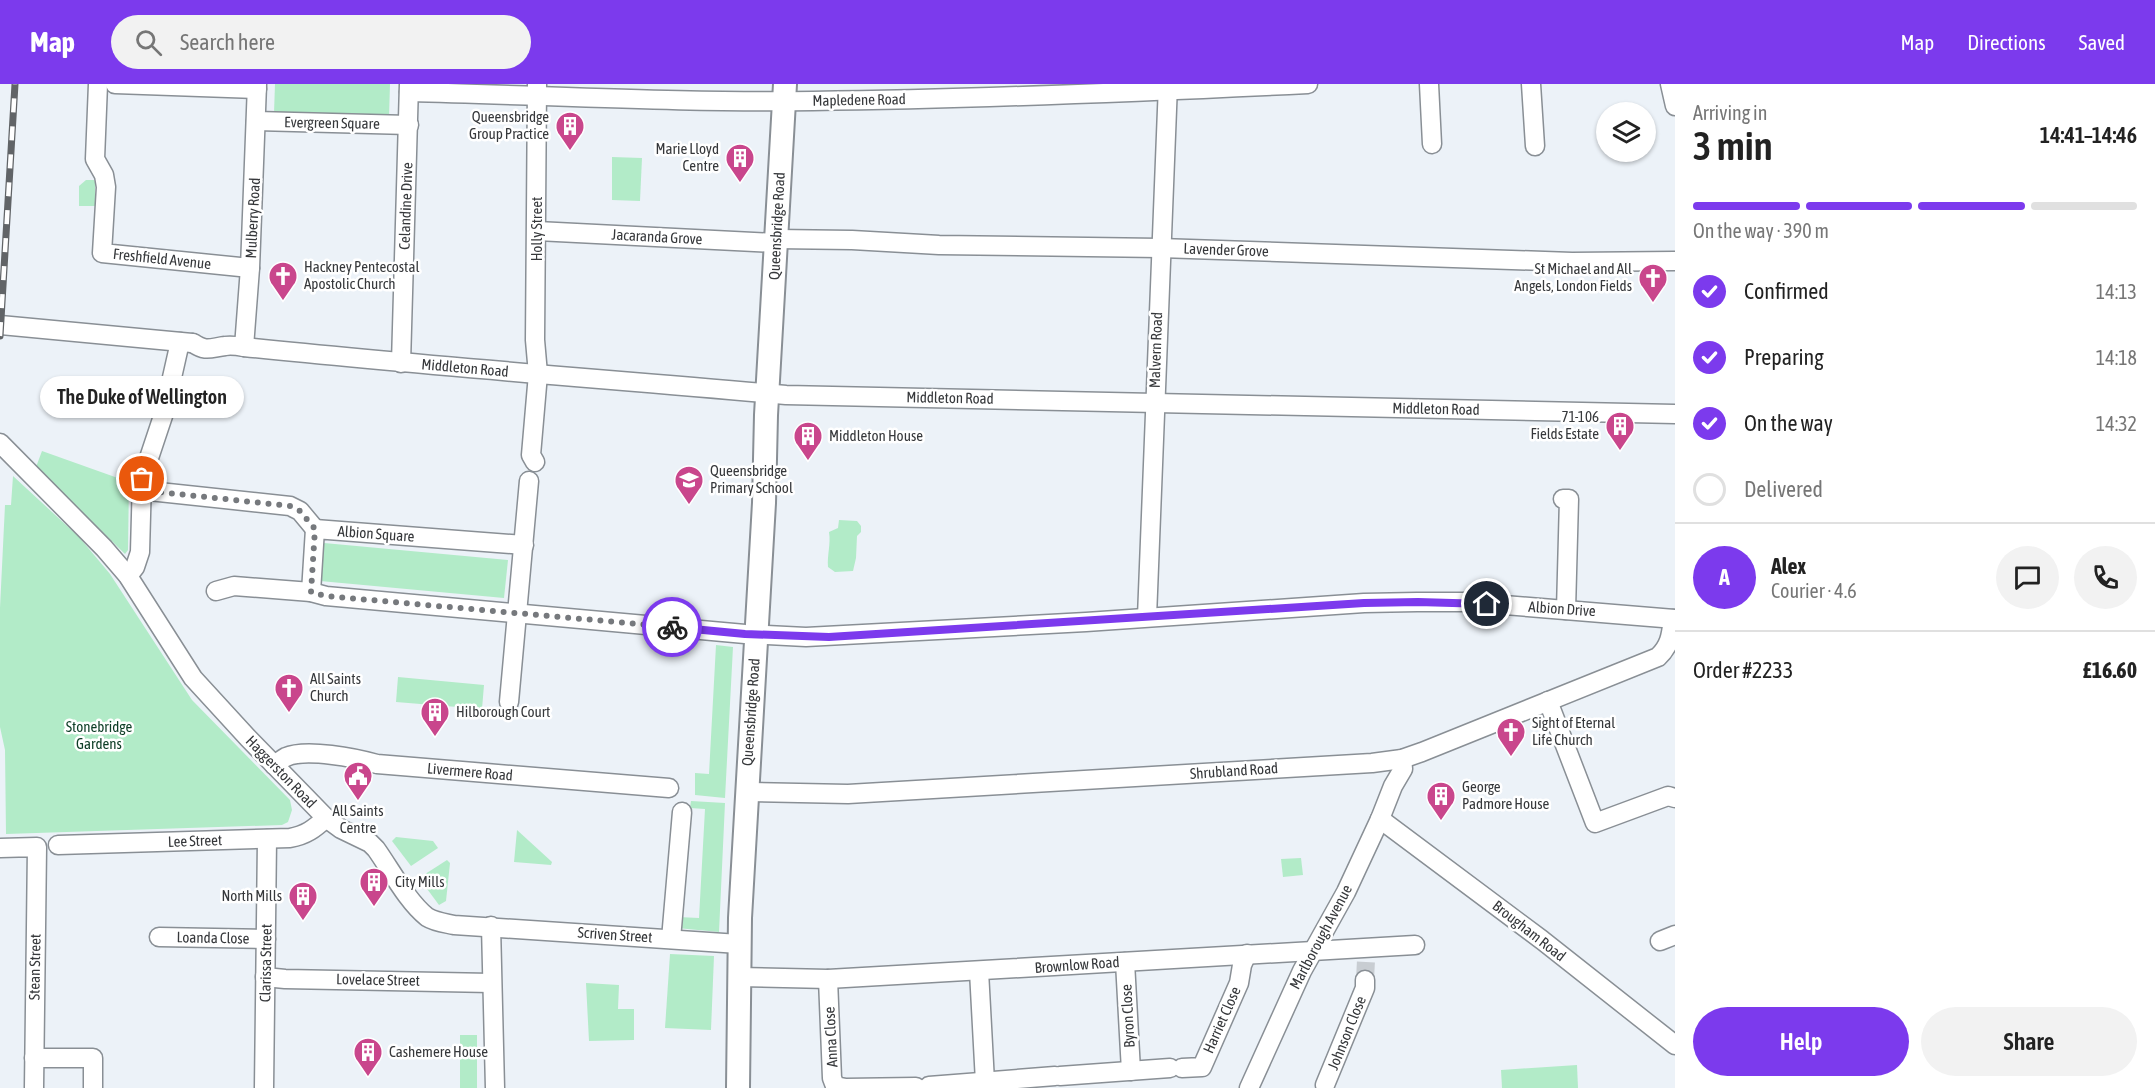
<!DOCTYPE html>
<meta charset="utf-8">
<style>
body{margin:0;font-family:"Asap Condensed",sans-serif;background:#f2f2f2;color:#222;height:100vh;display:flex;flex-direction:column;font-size:22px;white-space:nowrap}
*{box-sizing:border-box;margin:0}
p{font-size:20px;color:#767676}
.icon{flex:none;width:33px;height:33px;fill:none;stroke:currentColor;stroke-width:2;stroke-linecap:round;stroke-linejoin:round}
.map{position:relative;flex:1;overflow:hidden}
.panel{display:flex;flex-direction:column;background:#fff;width:480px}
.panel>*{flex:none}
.tools{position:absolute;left:1596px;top:18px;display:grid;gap:12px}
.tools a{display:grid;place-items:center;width:60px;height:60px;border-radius:50%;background:#fff;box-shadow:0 2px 4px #0004;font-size:30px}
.pin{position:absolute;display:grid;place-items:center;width:51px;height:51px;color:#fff;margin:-26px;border:3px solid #fff;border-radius:50%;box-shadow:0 2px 6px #0007}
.courier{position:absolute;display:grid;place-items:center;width:60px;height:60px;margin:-30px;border:4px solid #7c3aed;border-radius:50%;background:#fff;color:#222;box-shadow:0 2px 8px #0007}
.bubble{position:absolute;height:42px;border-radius:21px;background:#fff;box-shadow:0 2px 4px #0004;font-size:20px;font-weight:600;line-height:42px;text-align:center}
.headline em{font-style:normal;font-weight:600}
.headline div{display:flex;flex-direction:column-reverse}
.headline{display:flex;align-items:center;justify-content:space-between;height:102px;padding:0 18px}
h1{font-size:39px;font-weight:600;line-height:45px}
.bar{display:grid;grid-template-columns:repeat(4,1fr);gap:9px 6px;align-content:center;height:72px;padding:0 18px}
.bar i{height:8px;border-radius:4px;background:#e0e0e0}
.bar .selected{background:#7c3aed}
.bar p{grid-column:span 4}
.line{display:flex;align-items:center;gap:15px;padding:0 18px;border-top:2px solid #e0e0e0}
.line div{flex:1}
.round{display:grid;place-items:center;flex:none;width:63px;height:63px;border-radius:32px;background:#f2f2f2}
ol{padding:0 18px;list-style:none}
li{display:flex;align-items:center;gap:18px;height:66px}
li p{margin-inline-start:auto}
li .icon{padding:6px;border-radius:50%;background:#7c3aed;color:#fff;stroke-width:4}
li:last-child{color:#767676}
li i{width:33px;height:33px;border:3px solid #e0e0e0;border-radius:50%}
.button{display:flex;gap:12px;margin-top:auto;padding:12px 18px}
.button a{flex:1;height:69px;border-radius:36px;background:#7c3aed;color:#fff;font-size:24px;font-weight:600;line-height:69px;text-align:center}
.button a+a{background:#f2f2f2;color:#222}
header{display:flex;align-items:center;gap:36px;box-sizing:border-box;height:84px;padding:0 30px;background:#7c3aed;color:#fff}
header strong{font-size:28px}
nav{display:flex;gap:33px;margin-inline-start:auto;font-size:21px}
.search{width:420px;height:54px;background:#f2f2f2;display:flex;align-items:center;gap:15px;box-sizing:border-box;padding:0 21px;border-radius:33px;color:#767676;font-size:22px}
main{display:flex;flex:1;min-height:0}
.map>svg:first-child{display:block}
.green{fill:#b2ebc8}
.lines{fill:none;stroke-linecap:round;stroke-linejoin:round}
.minor-tunnel{stroke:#c8cdd2;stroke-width:18;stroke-dasharray:18 9;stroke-linecap:butt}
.minor-casing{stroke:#898f95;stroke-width:21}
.major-casing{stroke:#898f95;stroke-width:26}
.minor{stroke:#fff;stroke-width:18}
.major{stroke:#fff;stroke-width:22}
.rail-casing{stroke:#616467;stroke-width:7}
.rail{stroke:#fff;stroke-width:4.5;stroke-dasharray:14;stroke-linecap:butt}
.done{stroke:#76797d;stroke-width:6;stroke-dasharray:0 10.8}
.route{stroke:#7c3aed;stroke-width:8}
.labels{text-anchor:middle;stroke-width:5;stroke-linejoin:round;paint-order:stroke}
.street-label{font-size:15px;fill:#36383b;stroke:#fff}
.poi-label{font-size:15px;fill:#36383b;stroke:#fff;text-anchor:start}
.park-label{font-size:15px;fill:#0c3d25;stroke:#fff}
</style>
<header>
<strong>Map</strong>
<div class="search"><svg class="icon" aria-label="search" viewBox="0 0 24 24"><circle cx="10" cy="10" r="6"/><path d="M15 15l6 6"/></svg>Search here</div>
<nav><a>Map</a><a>Directions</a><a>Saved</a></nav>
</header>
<main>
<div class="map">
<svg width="1675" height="1004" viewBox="0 0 1675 1004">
<rect width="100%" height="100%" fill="#ecf2f8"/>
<g class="green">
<path d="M275,0H390L389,32L274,29Z"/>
<path d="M612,73L642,74L640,117L612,116Z"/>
<path d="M86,96H94L95,98V122H79V102Z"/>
<path d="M42,367L129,398L128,466L125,470L36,383Z"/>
<path d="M13,392L79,453L110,490L192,616L290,716L292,726L288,738L282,741L6,750L5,666L0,643V524L5,421H11Z"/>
<path d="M839,436L857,437L861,442V448L857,452L856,474L853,487L835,488L828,483C827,471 831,460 829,448L838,444Z"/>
<path d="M324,459L508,476L504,514L320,497Z"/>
<path d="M716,561L733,563L725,714L695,711V689L709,690Z"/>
<path d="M398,593L484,601L482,625L396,618Z"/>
<path d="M691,717L725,719L719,848L677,844L678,833L699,834L705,725L690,724Z"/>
<path d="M517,746L552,778L551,781L514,778Z"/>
<path d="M396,753L433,757L438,764L411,782L392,757Z"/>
<path d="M1301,774L1303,791L1283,793L1281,775Z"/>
<path d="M447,776L450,779L446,817L439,821L419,794Z"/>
<path d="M670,870L714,872L711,946L665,944Z"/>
<path d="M586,899L619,901L618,925H634V956L589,957Z"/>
<rect x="460" y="951" width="17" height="53"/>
<path d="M1577,981L1578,1004H1502L1501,986Z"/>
</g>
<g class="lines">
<path class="minor-tunnel" d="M1365,896L1366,876"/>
<g class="minor-casing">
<g id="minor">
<path d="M98,0L95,75L104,91L106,103L102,169L250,184"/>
<path d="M115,0L257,5"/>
<path d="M1429,0L1432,60"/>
<path d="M1531,0L1535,62"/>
<path d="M1670,0L1675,22"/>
<path d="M409,8C544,11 679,19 813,17C978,15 1143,8 1308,0"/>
<path d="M256,37L409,41"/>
<path d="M537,147L776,159"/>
<path d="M776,155L852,156L939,161L1160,164L1572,178L1675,177"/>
<path d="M0,241L192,259"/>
<path d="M193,259C206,268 210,264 225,262C231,261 238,262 244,263C425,282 606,295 786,311L1675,330"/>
<path d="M244,263L250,184L257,0"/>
<path d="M401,279L409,0"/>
<path d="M0,359L104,464L128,492L193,594L248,654L326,734L341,745L370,759L376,765C391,786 407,817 427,833C435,838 445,839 454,841L739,860"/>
<path d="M535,378L531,371L538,290L535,256L537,1"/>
<path d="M140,406L290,422L300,427L315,445"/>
<path d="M1563,415H1569L1566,526"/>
<path d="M128,492L135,483L140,468L142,395L164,329L180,258"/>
<path d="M216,507L234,502L311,508L326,512L745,550L806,553L1086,538L1364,519L1417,518H1468L1675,535"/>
<path d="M311,508L315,445L524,461"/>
<path d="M1147,533L1168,0"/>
<path d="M1548,617L1595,739L1668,712L1675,714"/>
<path d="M509,618L529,397"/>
<path d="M274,681C278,679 282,675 286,673C306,664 356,674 377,680L669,704"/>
<path d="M746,708L848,710L1372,679L1402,675L1422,668L1658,573C1670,562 1671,551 1673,535"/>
<path d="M1380,735L1542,856L1675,961"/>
<path d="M58,761L290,754C306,751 314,745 326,734"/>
<path d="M0,764L37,763L34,1004"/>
<path d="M491,842L495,1004"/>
<path d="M159,853L266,855"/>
<path d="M671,855L682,728"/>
<path d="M1660,857L1675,851"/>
<path d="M1125,878L1131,987"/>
<path d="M979,887L985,998"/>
<path d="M265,893L285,895L491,899"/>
<path d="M738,893L828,895L1415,861"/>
<path d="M828,895L832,994L835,1002L846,1004L916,1003"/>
<path d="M34,974H93V1004"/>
<path d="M1182,984L1202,983L1239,899L1242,881L1247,870"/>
<path d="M1060,992L1170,984"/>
<path d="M1325,1001L1365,904V896"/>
<path d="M929,1002L1055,992"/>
<path d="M264,1004L267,755"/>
<path d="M1249,1004L1302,887L1346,808L1380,735L1393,702L1403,685L1402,675"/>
</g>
</g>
<g class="major-casing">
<path id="major" d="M738,1004L740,834L764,419L766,331L785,0"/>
</g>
<use href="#minor" class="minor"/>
<use href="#major" class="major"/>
<g class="rail-casing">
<path id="rail" d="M0,252L15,0"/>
</g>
<use href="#rail" class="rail"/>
</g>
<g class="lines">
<path class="done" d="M142,395L140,406L290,422L300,427L315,445L311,508L326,512L672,543"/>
<path class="route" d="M672,543L745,550L829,553L1364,519L1418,518L1487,520"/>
</g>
<defs>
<g id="building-pin" transform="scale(1.5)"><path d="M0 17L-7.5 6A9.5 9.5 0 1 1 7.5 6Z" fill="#c9468c" stroke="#fff"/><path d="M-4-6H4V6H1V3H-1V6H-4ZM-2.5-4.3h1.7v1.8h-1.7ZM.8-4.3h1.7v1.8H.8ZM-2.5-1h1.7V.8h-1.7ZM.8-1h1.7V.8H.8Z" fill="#fff"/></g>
<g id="church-pin" transform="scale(1.5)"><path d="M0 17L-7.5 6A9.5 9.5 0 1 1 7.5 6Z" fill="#c9468c" stroke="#fff"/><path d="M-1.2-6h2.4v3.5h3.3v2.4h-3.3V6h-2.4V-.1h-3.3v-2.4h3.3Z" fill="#fff"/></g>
<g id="school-pin" transform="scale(1.5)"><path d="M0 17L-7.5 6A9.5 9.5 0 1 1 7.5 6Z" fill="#c9468c" stroke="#fff"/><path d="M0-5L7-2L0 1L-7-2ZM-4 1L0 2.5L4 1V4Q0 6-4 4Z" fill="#fff"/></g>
<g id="civic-pin" transform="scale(1.5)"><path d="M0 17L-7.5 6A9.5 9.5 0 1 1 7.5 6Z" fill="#c9468c" stroke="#fff"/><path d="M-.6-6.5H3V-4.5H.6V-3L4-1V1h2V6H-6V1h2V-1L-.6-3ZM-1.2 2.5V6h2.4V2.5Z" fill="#fff"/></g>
</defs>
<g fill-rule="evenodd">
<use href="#building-pin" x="570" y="42"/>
<use href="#building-pin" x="740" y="74"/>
<use href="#church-pin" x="283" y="192"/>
<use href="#church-pin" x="1653" y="194"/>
<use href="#building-pin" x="1620" y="342"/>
<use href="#building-pin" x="808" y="352"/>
<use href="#school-pin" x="689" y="396"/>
<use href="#church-pin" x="289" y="604"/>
<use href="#building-pin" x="435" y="628"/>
<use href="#church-pin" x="1511" y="648"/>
<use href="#civic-pin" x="358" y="692"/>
<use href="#building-pin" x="1441" y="712"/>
<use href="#building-pin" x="374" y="798"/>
<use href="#building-pin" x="303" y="812"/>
<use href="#building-pin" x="368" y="968"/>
</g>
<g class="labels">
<g class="street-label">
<text transform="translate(859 16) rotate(-1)" y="5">Mapledene Road</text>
<text transform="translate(332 39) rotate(1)" y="5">Evergreen Square</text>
<text transform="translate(406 122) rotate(-88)" y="5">Celandine Drive</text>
<text transform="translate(253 134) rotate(-87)" y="5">Mulberry Road</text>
<text transform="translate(777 142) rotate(-87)" y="5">Queensbridge Road</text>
<text transform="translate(537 145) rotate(-90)" y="5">Holly Street</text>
<text transform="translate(657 153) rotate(3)" y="5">Jacaranda Grove</text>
<text transform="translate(1226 166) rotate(2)" y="5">Lavender Grove</text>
<text transform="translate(162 175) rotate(6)" y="5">Freshfield Avenue</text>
<text transform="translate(1156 266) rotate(-88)" y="5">Malvern Road</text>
<text transform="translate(465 284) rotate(5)" y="5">Middleton Road</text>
<text transform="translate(950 314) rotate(1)" y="5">Middleton Road</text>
<text transform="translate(1436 325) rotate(1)" y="5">Middleton Road</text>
<text transform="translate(376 450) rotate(4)" y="5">Albion Square</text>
<text transform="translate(1562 525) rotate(4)" y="5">Albion Drive</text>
<text transform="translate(751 628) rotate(-86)" y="5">Queensbridge Road</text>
<text transform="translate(1234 687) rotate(-4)" y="5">Shrubland Road</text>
<text transform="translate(281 688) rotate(46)" y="5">Haggerston Road</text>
<text transform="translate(470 688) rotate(5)" y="5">Livermere Road</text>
<text transform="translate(195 757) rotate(-2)" y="5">Lee Street</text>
<text transform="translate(1529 847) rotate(38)" y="5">Brougham Road</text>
<text transform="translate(615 851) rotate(4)" y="5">Scriven Street</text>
<text transform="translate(1321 853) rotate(-62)" y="5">Marlborough Avenue</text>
<text transform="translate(213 854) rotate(1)" y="5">Loanda Close</text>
<text transform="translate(266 879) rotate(-89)" y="5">Clarissa Street</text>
<text transform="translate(1077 881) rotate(-4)" y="5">Brownlow Road</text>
<text transform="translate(35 883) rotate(-89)" y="5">Stean Street</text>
<text transform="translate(378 896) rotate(1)" y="5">Lovelace Street</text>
<text transform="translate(1128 932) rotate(-93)" y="5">Byron Close</text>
<text transform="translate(1222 936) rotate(-66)" y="5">Harriet Close</text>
<text transform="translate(1347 949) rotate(-68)" y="5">Johnson Close</text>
<text transform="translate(831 953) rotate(-93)" y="5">Anna Close</text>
</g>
<g class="poi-label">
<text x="549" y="38" text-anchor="end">Queensbridge<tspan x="549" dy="17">Group Practice</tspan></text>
<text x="719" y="70" text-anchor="end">Marie Lloyd<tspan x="719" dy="17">Centre</tspan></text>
<text x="304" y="188">Hackney Pentecostal<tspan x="304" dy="17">Apostolic Church</tspan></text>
<text x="1632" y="190" text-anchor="end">St Michael and All<tspan x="1632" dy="17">Angels, London Fields</tspan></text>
<text x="1599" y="338" text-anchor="end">71-106<tspan x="1599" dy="17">Fields Estate</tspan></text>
<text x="829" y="357">Middleton House</text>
<text x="710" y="392">Queensbridge<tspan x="710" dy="17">Primary School</tspan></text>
<text x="310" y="600">All Saints<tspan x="310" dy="17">Church</tspan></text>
<text x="456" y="633">Hilborough Court</text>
<text x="1532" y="644">Sight of Eternal<tspan x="1532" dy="17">Life Church</tspan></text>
<text x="1462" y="708">George<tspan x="1462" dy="17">Padmore House</tspan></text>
<text x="358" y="732" text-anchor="middle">All Saints<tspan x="358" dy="17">Centre</tspan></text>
<text x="395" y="803">City Mills</text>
<text x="282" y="817" text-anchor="end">North Mills</text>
<text x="389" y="973">Cashemere House</text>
</g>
<g class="park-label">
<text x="99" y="648">Stonebridge<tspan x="99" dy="17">Gardens</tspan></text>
</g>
</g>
</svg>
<div class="tools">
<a><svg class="icon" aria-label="layers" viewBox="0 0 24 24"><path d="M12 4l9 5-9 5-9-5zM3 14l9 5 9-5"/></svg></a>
</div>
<div class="pin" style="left:142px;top:395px;background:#ea580c"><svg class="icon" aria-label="bag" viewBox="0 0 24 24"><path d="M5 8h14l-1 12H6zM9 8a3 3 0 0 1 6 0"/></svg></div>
<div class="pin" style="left:1487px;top:520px;background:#1f2937"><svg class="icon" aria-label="home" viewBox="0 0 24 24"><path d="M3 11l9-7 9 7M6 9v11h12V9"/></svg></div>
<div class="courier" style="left:672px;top:543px"><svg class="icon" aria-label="bike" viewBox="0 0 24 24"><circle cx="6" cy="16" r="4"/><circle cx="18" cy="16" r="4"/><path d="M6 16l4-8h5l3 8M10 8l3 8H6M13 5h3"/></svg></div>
<div class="bubble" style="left:40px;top:292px;width:204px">The Duke of Wellington</div>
</div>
<section class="panel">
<div class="headline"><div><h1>3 min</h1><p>Arriving in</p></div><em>14:41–14:46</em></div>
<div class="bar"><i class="selected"></i><i class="selected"></i><i class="selected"></i><i></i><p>On the way · 390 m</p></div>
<ol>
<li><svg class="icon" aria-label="check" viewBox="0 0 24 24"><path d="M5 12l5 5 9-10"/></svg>Confirmed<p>14:13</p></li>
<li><svg class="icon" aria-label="check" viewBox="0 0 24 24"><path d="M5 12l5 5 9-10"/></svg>Preparing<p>14:18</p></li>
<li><svg class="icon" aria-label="check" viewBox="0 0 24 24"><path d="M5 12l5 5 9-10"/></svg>On the way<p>14:32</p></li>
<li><i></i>Delivered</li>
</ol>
<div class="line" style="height:108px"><b class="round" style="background:#7c3aed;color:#fff">A</b><div><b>Alex</b><p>Courier · 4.6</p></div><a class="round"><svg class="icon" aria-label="chat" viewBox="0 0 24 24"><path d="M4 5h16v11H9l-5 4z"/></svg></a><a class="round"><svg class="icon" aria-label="phone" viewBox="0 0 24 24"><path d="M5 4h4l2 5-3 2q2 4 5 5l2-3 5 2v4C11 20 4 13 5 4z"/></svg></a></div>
<div class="line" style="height:78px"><div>Order #2233</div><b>£16.60</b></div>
<div class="button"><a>Help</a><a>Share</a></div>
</section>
</main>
